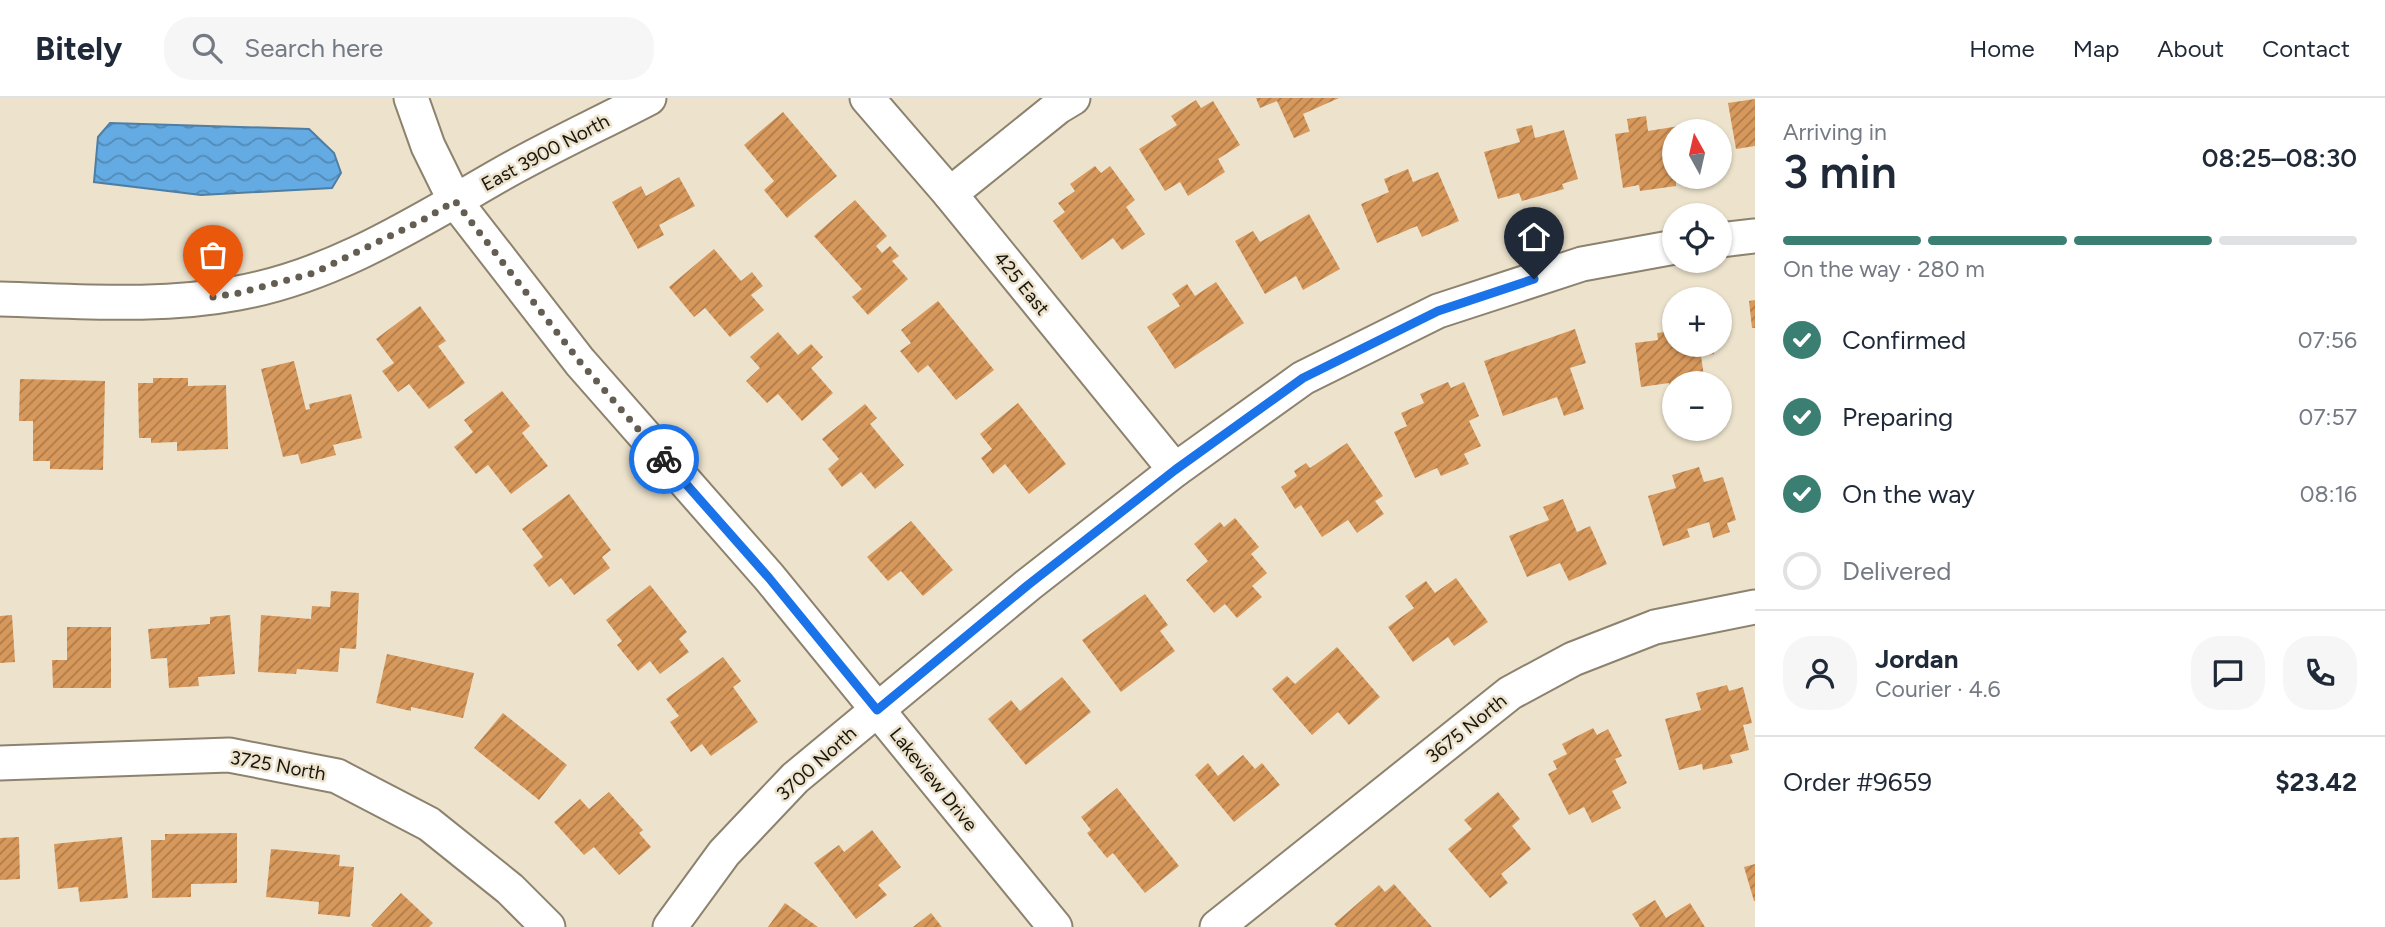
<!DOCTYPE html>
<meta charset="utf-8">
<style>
body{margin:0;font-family:Figtree,sans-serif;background:#f6f6f7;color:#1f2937;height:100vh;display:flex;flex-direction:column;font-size:26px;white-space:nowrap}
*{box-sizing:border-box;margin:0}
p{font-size:23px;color:#747a83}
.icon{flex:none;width:38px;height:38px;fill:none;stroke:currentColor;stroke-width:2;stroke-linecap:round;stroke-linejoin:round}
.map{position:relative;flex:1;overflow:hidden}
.side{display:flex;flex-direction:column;background:#fff;width:630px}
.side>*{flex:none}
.needle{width:46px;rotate:352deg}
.tools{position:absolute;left:1662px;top:21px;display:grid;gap:14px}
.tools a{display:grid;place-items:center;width:70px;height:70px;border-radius:50%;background:#fff;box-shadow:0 2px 5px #0004;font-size:35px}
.pin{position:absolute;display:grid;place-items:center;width:60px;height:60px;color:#fff;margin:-72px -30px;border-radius:50% 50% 50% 0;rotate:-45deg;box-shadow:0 0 7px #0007}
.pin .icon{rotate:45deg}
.courier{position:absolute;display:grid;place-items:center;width:70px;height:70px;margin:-35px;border:5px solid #1a73e8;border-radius:50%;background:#fff;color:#222;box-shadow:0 2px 9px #0007}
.summary em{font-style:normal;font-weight:600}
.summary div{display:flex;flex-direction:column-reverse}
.summary{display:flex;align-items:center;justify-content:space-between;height:119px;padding:0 28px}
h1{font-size:46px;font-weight:600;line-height:52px}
.bar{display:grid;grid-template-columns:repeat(4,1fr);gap:10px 7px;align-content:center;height:84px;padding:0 28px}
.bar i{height:9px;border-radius:5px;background:#e0e1e3}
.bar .on{background:#3b7f72}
.bar p{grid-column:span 4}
.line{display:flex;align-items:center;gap:18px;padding:0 28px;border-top:2px solid #e0e1e3}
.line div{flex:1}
.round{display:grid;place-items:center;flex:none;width:74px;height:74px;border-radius:28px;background:#f6f6f7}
ol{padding:0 28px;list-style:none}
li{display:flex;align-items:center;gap:21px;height:77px}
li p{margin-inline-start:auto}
li .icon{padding:7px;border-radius:50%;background:#3b7f72;color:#fff;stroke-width:4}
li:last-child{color:#747a83}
li i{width:38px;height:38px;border:4px solid #e0e1e3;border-radius:50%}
header{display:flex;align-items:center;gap:42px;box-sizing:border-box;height:98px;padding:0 35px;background:#fff;border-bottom:2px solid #e0e1e3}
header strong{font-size:33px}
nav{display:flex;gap:38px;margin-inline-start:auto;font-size:24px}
.search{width:490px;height:63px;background:#f6f6f7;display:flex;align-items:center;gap:18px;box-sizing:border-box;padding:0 24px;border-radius:28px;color:#747a83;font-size:26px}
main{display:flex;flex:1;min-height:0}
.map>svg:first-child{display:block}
.water{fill:url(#water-waves);stroke:#4e7ea3;stroke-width:2}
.building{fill:url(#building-hatch)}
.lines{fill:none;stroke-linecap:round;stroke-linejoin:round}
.minor-casing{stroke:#8c826e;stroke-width:37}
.minor{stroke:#fff;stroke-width:33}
.done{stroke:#635e51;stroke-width:7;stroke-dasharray:0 12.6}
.route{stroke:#1a73e8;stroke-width:9}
.labels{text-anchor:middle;stroke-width:5;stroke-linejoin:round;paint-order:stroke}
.street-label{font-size:19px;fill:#19160e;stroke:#ede3cd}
</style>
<header>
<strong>Bitely</strong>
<div class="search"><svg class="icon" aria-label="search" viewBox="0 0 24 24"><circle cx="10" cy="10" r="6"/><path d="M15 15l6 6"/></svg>Search here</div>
<nav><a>Home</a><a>Map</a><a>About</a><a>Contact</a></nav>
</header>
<main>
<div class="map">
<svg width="1755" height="829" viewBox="0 0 1755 829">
<defs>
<pattern id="water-waves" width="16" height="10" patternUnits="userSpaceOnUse" patternTransform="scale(1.75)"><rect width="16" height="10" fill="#64abe3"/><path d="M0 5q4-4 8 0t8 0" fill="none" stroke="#528ab6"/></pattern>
<pattern id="building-hatch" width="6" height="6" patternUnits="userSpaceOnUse" patternTransform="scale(1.75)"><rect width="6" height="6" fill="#d7985b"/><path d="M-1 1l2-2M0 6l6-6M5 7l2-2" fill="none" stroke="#ae7b4a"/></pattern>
</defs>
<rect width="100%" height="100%" fill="#ede3cd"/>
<path class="water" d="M110,25L309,31L334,55L341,75L332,90L201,97L94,84L98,39Z"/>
<g class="building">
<path d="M1256,0H1339L1303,16L1310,33L1294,40L1277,3L1260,10Z"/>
<path d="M1755,1V48L1736,51L1728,5Z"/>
<path d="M1196,2L1201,10L1213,3L1240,47L1218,61L1225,74L1188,98L1180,84L1165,93L1139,51L1177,27L1171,18Z"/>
<path d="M783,14L837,78L787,120L764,92L774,83L744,47Z"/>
<path d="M1646,18L1648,33L1692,26L1693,33H1675L1676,88L1640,93L1639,87L1623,90L1615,36L1629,34L1627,21Z"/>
<path d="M1532,27L1535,40L1564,32L1578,81L1562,86L1564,91L1522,103L1519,95L1498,101L1484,54L1520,44L1516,31Z"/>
<path d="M1095,68L1101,75L1110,68L1135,102L1126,109L1145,136L1122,152L1113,140L1082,162L1053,123L1065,114L1058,105L1075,93L1070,86Z"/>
<path d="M1408,71L1413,84L1438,74L1459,123L1422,139L1417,128L1377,145L1361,106L1389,94L1384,81Z"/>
<path d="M679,79L695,108L659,127L664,137L638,151L612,104L641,88L646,98Z"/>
<path d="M855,102L887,138L876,148L882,155L890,148L899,158L892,163L908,181L868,217L852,199L862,191L814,138Z"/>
<path d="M1309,116L1340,171L1303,192L1296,178L1265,196L1235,143L1253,133L1260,144Z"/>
<path d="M714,151L741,183L752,174L763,188L751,197L764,212L730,239L705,210L694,219L669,189Z"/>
<path d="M1216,184L1244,225L1175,271L1147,229L1180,208L1172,196L1187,186L1195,198Z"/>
<path d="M1755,202V230H1752L1749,203Z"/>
<path d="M938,203L994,272L956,302L928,267L918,275L900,253L911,245L901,232Z"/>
<path d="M420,208L446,243L438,248L465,285L429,311L409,286L398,294L382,273L394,265L376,241Z"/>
<path d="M1675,220V247H1713L1714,256L1701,258L1705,285H1675V295H1671L1669,285L1641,289L1635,245L1658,242L1657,235L1665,234L1664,222Z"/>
<path d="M1575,231L1586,265L1570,270L1584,311L1564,318L1557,299L1503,318L1484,263Z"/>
<path d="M778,234L798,257L811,246L823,259L811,270L833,295L802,323L778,296L767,305L746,283L760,270L750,259Z"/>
<path d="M294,263L306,312L310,311L309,306L351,296L362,340L333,347L336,357L301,366L298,356L283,359L261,271Z"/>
<path d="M153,280H188V288L226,287L228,351L177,353V344L151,345V340H139L138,285H153Z"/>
<path d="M20,281L105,283L103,372L50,371V363H33V323H19Z"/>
<path d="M1448,284L1451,290L1464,284L1479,318L1469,323L1481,348L1464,356L1469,366L1441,378L1437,370L1415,380L1394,334L1407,328L1401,315L1424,305L1420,296Z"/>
<path d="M502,293L530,328L522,335L548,368L511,396L488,367L476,376L454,349L473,334L464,322Z"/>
<path d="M1018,305L1066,366L1029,396L1005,366L993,376L981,360L992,351L980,336Z"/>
<path d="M865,306L877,320L870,326L904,367L875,391L861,374L842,389L828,371L839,361L822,341Z"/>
<path d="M1347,345L1383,398L1375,403L1384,416L1357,435L1348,422L1322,439L1301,407L1295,411L1281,389L1297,378L1294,373L1306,365L1310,370Z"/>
<path d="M1699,369L1704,384L1723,379L1736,422L1727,425L1730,434L1713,440L1709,424L1687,431L1690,439L1663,448L1648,398L1676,390L1672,377Z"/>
<path d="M569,396L611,452L602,459L610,470L574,497L561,480L549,489L533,467L543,459L522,431Z"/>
<path d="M1563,401L1577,434L1590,428L1607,466L1569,483L1560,465L1527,479L1509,438L1549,422L1543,409Z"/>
<path d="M1235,420L1259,449L1251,456L1267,475L1252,488L1262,499L1237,520L1225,506L1214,515L1186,482L1208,463L1194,446L1220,424L1224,429Z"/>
<path d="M911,423L953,472L923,498L901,473L888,483L867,459Z"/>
<path d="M1456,480L1488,524L1454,548L1448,539L1413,564L1388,529L1414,510L1405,498L1426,483L1435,495Z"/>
<path d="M650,487L687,534L679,541L689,554L660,576L650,563L638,573L617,547L622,543L606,522Z"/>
<path d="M331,493L359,495L356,551L340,550L338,574L297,571L296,576L258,574L261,517L311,521L312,508L330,509Z"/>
<path d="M1145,496L1168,527L1160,533L1175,553L1121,594L1082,542Z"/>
<path d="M12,517L15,564L0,565V518Z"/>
<path d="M230,517L235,576L198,579L199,588L169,590L167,560L151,561L148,531L210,526V519Z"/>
<path d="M67,529H111V590H53L52,562H67Z"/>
<path d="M1337,549L1380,599L1349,627L1338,614L1312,637L1272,591L1287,578L1295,586Z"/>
<path d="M387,556L474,575L463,620L411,609V613L376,605Z"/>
<path d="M723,559L741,583L733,589L758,624L711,658L702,646L691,654L670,624L679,618L666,601Z"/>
<path d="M1062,579L1091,614L1026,667L988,621L1011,602L1020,613Z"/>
<path d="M1727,587L1729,593L1743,589L1752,625L1743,627L1749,652L1730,657L1733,665L1703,672L1702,666L1679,672L1665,621L1701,612L1696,595Z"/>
<path d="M503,615L567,667L539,702L474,650Z"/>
<path d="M1593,630L1597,637L1608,631L1622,658L1615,661L1627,685L1612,693L1621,710L1592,725L1584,709L1569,717L1548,676L1557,671L1553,663L1567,656L1562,646Z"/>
<path d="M1243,657L1255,671L1262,665L1280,687L1234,724L1195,677L1208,665L1218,678Z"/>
<path d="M1117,690L1179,768L1145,795L1113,755L1107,760L1087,735L1091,732L1081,719Z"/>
<path d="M609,694L643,732L639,735L651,749L619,777L594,749L584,757L554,724L580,701L589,711Z"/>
<path d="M1498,694L1520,721L1512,728L1531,751L1501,776L1508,785L1490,800L1448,751L1472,731L1464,722Z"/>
<path d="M872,732L901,769L878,787L887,797L856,821L814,765L839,747L844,754Z"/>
<path d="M237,735V785L191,786V799L152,800L151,742H165V736Z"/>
<path d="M19,739L20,781L0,782V740Z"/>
<path d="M122,739L128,800L80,804L78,789L58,791L54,746Z"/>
<path d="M271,751L340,757L339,768L354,769L350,819L318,816L319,804L266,799Z"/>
<path d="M1755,766V803H1754L1744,769Z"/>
<path d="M1394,786L1432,829H1337L1334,826L1379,787L1385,794Z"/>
<path d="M401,795L433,825L429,829H373L371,827Z"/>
<path d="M1655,802L1666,820L1690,805L1705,829H1640L1632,816Z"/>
<path d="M785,805L818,829H768Z"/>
<path d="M931,815L942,829H913Z"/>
</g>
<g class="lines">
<g class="minor-casing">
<g id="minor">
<path d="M411,0L428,48L455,103L580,264L769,479L1055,829"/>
<path d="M867,0L950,96L1175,372"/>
<path d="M950,96L1058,9L1073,0"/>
<path d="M1720,142L1755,138"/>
<path d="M0,201C79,203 160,210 238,195C333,178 416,125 498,78C547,50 599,26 649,0"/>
<path d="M0,665L229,657L337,678L429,726L510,791L548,829"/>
<path d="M670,829L724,755L795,680L1028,487L1175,372L1303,280L1438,213L1582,166L1675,149"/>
<path d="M1217,829L1510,595L1573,561L1655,529L1755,509"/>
</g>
</g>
<use href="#minor" class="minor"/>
</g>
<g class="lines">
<path class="done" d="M213,199L239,195L314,175L421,123L455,103L580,264L664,361"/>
<path class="route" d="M664,361L769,480L877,612L1028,487L1175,372L1303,280L1438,213L1534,181"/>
</g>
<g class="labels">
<g class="street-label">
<text transform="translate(545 54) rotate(-28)" y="7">East 3900 North</text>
<text transform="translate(1022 185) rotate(51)" y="7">425 East</text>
<text transform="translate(1466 630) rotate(-39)" y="7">3675 North</text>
<text transform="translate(816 665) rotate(-42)" y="7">3700 North</text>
<text transform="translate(278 667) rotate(10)" y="7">3725 North</text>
<text transform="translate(934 681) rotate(51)" y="7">Lakeview Drive</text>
</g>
</g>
</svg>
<div class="tools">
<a><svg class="needle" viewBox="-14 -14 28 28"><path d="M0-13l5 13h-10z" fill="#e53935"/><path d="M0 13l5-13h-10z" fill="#747a83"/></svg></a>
<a><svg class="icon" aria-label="locate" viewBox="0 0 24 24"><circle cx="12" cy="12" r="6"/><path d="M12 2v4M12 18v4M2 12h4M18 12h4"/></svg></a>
<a>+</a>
<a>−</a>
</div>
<div class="pin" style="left:213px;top:199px;background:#ea580c"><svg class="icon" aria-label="bag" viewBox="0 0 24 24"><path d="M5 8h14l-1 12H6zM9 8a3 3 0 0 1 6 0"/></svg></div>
<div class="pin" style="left:1534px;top:181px;background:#1f2937"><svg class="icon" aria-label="home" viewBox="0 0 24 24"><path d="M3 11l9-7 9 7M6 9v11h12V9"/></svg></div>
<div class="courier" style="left:664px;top:361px"><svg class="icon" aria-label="bike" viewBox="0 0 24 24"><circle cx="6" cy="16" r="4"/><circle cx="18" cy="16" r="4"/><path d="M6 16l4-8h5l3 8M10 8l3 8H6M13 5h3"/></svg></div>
</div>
<section class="side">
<div class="summary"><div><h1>3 min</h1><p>Arriving in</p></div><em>08:25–08:30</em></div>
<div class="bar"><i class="on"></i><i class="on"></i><i class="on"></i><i></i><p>On the way · 280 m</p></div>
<ol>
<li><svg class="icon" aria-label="check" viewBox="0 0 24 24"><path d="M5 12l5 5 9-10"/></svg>Confirmed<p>07:56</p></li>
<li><svg class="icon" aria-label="check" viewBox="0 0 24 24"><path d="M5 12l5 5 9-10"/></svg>Preparing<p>07:57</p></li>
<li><svg class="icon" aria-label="check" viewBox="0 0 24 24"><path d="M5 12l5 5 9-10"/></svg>On the way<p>08:16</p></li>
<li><i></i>Delivered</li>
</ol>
<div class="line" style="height:126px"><a class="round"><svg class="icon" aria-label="person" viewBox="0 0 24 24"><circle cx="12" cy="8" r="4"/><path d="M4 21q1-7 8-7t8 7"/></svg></a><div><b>Jordan</b><p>Courier · 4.6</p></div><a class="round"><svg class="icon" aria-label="chat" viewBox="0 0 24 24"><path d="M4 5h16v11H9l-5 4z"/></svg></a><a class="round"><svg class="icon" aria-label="phone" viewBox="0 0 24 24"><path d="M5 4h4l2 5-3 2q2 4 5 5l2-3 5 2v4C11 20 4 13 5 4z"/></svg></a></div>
<div class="line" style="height:91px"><div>Order #9659</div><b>$23.42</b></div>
</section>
</main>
